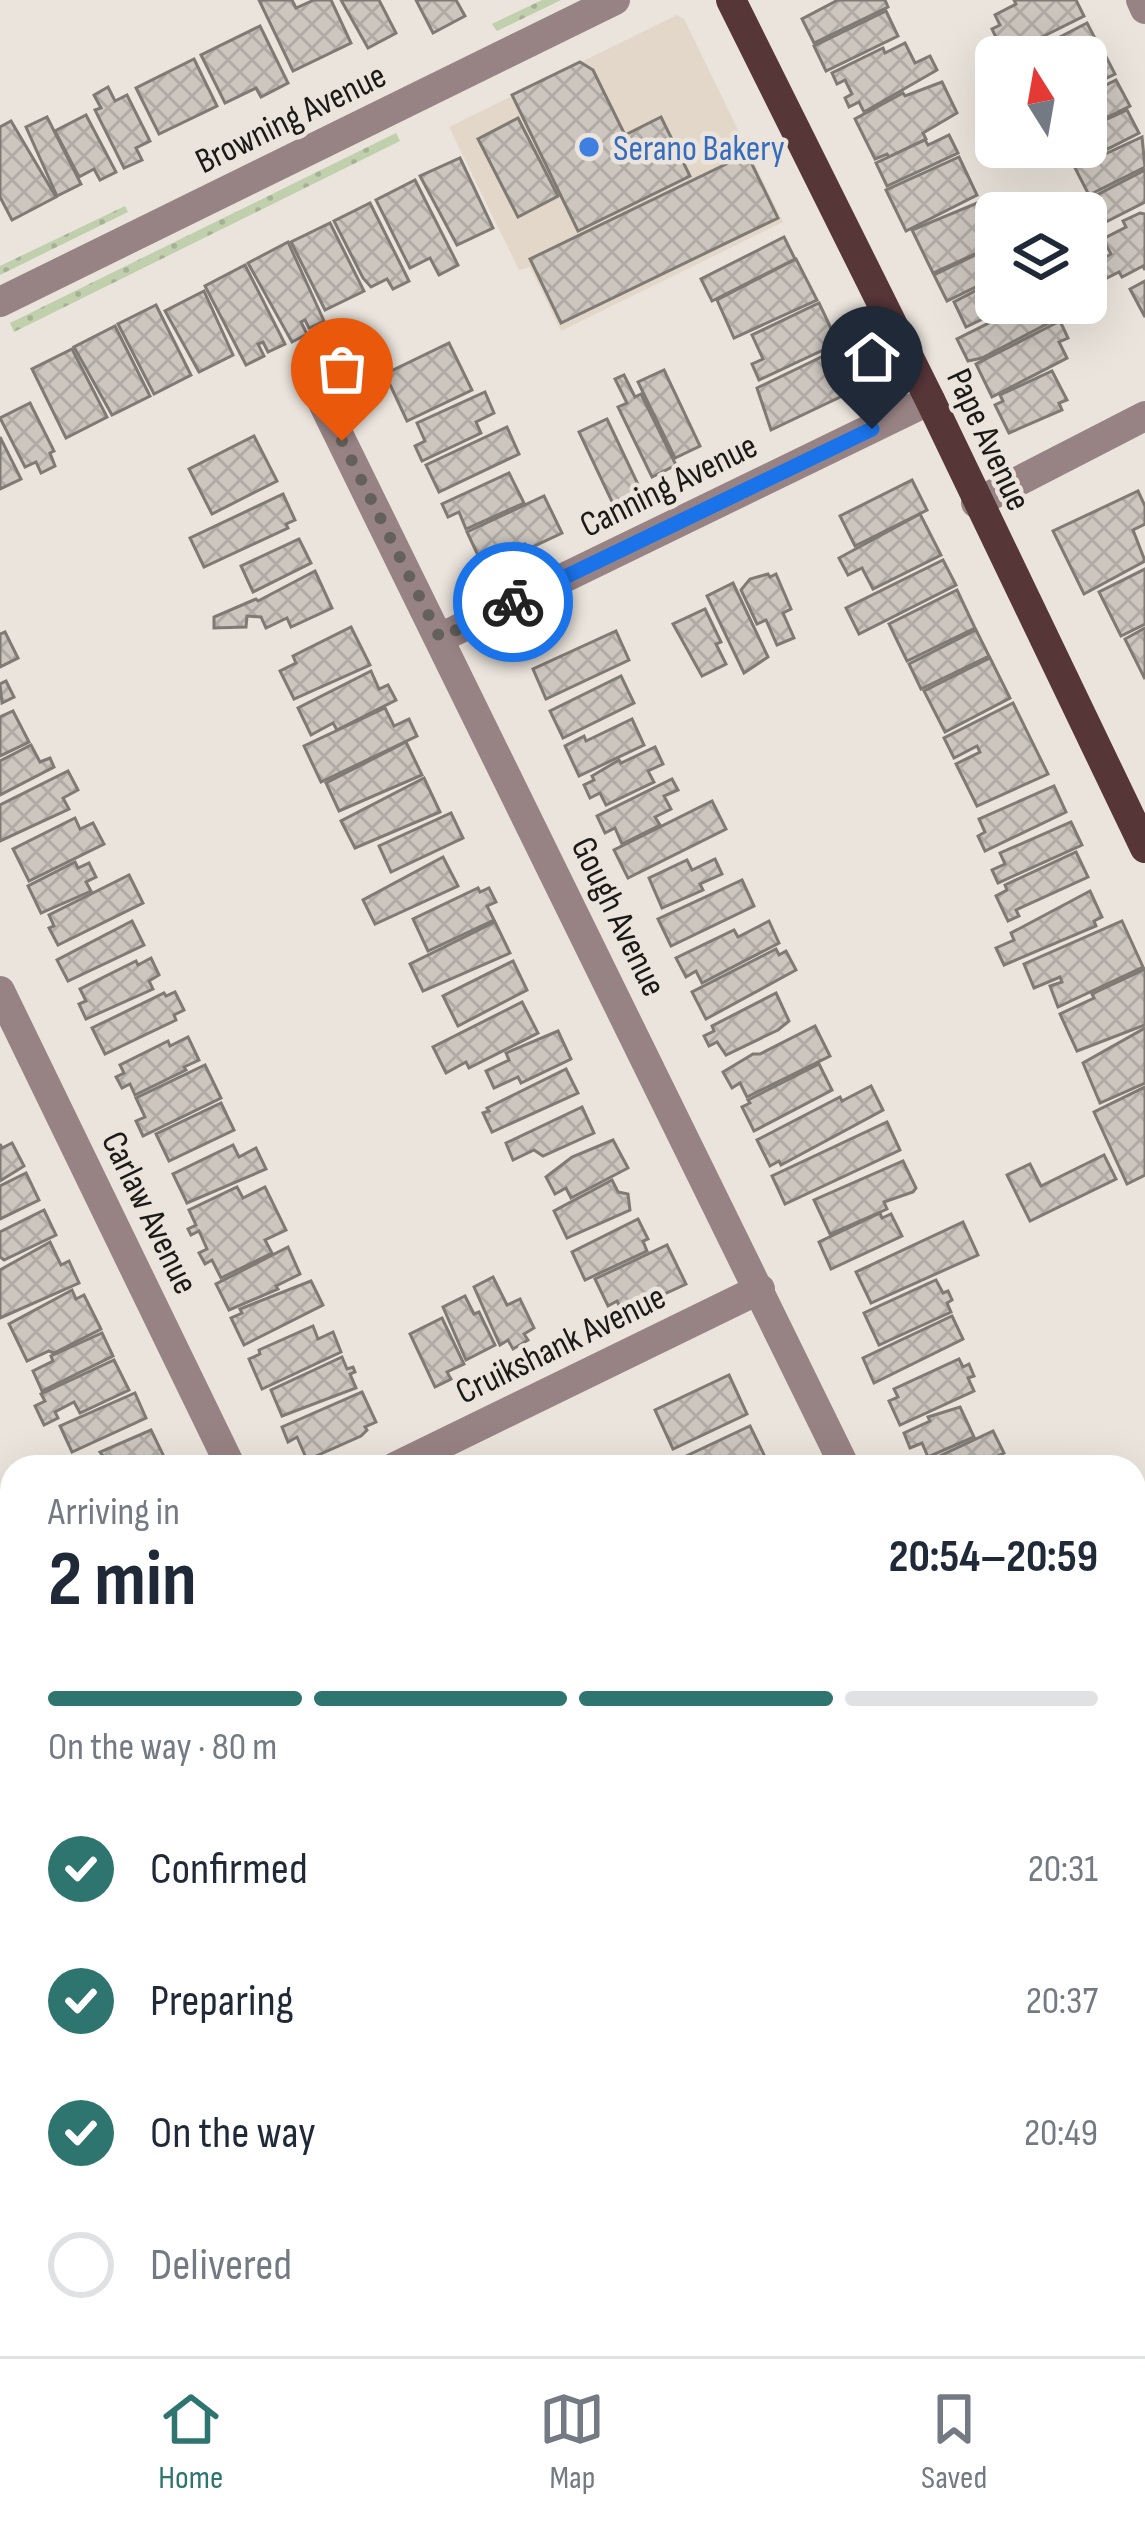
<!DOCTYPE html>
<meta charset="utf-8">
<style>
body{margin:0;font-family:"Sofia Sans Condensed",sans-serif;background:#f2f2f3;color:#1f2937;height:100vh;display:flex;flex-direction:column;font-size:45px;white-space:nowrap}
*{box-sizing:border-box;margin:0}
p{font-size:39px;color:#747a83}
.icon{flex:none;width:66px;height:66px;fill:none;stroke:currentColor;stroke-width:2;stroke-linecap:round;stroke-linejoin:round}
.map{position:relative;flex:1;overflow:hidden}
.sheet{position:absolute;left:0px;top:1455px;width:1146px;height:903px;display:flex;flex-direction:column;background:#fff;border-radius:36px 36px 0 0;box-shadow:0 12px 48px #0002}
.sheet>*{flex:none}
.needle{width:78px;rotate:349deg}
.buttons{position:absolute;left:975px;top:36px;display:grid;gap:24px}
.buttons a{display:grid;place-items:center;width:132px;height:132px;border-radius:18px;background:#fff;box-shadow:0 12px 48px #0002;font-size:60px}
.pin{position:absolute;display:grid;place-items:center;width:102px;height:102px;color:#fff;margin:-123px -51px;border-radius:50% 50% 50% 0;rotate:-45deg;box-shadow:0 0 12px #0007}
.pin .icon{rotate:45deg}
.courier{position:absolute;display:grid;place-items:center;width:120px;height:120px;margin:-60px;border:9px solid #1a73e8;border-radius:50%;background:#fff;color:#222;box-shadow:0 3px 15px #0007}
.summary em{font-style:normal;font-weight:700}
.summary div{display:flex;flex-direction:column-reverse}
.summary{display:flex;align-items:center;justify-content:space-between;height:204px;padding:0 48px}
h1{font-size:78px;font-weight:700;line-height:90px}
.bar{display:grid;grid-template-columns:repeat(4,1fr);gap:18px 12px;align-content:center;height:144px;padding:0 48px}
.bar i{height:15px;border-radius:9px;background:#e0e1e3}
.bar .active{background:#2d756e}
.bar p{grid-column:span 4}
ol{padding:0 48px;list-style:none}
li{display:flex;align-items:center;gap:36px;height:132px}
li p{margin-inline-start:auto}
li .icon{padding:12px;border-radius:50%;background:#2d756e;color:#fff;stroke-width:4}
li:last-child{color:#747a83}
li i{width:66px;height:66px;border:6px solid #e0e1e3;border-radius:50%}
.dock{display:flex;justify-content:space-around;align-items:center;height:168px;border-top:3px solid #e0e1e3;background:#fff;font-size:33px;color:#747a83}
.dock a{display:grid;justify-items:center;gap:6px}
.dock .active{color:#2d756e}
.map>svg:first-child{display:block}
.built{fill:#e3d7ca}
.grass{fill:url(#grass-dots)}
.park{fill:url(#park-tufts)}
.building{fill:url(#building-cross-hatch);stroke:#807a74;stroke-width:3}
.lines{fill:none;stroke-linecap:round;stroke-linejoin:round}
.minor{stroke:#988384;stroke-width:30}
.major{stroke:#573638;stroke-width:30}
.done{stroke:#64615c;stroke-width:12;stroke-dasharray:0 21.6}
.route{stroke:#1a73e8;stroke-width:15}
.shop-dot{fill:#3f7fe0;stroke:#eae4dc;stroke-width:4.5}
.labels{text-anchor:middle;stroke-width:9;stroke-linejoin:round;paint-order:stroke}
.street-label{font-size:36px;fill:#1c1a17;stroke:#eae4dc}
.shop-label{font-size:36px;fill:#366cbe;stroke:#eae4dc;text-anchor:start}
</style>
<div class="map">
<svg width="1145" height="2356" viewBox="0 0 1145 2356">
<defs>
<pattern id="grass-dots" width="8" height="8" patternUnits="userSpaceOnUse" patternTransform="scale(3)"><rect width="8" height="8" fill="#c0cfac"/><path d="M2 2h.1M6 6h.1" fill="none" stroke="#a4b193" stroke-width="1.8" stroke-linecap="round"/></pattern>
<pattern id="park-tufts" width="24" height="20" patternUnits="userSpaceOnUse" patternTransform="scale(3)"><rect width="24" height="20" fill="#c0cfac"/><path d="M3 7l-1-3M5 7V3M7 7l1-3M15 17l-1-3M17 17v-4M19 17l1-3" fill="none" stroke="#a4b193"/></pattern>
<pattern id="building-cross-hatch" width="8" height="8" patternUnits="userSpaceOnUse" patternTransform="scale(3)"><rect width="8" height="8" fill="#cdc6bf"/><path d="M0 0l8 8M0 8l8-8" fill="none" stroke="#afaaa3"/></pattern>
</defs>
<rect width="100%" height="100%" fill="#eae4dc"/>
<path class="built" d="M677,15L684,19L783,222L561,331L530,267L519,270L449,127Z"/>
<g class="grass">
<path d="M542,0H561L497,31L492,24Z"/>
<path d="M396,133L400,141L14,332L10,323Z"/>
<path d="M125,206L128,212L0,275V266Z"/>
</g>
<path class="park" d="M697,2346H787L766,2356H701Z"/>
<g class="building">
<path d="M259,0H292L296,8L314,0H331L351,43L293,71Z"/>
<path d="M341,0H379L396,33L368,48Z"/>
<path d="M416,0H456L465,16L433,33Z"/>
<path d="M838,0H885L888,7L814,43L802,19Z"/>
<path d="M1014,0H1076L1084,16L1034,41L1033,38L1002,50L992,29L1000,25L995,15L1016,4Z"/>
<path d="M886,11L898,36L826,71L814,46Z"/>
<path d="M1087,23L1099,46L1078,57H1021Z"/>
<path d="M260,26L288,83L261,97L256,88L225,103L201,55Z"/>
<path d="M905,43L915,63L930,56L937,70L864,112L859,102L849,107L845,98L852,94L845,80L837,84L832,73L883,48L885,53Z"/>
<path d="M1101,47L1115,74L1086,88V57H1081Z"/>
<path d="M194,59L217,106L159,134L136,88Z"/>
<path d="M580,62L593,70L625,135L661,117L690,176L578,231L512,95Z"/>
<path d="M1116,80L1130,106L1086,128V95Z"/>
<path d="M942,82L957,113L923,133L926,139L889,157L887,154L875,159L855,119L903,93L905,96Z"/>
<path d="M108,87L115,101L127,95L150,141L136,148L142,160L124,168L95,110L101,108L94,95Z"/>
<path d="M1127,110L1139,133L1074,166L1065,147H1086V129Z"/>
<path d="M86,115L116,172L100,180L94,169L79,177L55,131Z"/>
<path d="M47,117L81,184L57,196L26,127Z"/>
<path d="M518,118L558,196L518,217L478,139Z"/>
<path d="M11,121L56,197L12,220L0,197V127Z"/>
<path d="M949,135L958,153L887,186L876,163L925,140L928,145Z"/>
<path d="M1142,137L1145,167L1089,195L1075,168Z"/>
<path d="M747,154L778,218L561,323L530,259Z"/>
<path d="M959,157L977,195L906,231L886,190Z"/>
<path d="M460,158L493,228L457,245L420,176Z"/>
<path d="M1145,170V202L1094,228L1084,208L1093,203L1091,198Z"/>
<path d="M415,180L458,265L439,275L430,258L410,268L376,200Z"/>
<path d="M982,201L990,219L996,216V237L977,246V253L933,273L912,230Z"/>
<path d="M370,203L409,281L393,289L387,279L371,287L363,278L334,221Z"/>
<path d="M1140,213L1145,214V270L1143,266L1122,277L1119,272L1107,278L1099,261L1111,254L1103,239L1126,227L1123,221Z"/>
<path d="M330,223L364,291L325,310L291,242Z"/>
<path d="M784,237L795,259L712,301L701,279Z"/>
<path d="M288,242L324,321L309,328L305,320L301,322L307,334L292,342L248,263Z"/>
<path d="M996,245V277L947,301L934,275Z"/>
<path d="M796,259L817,300L734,338L717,300Z"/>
<path d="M245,265L285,344L268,352L263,342L258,344L264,356L246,365L205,286Z"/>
<path d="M996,280V303H1016L966,327L954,302Z"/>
<path d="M1145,281V317L1130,289Z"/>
<path d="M204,291L233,355L199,372L165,311Z"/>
<path d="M819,303L838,343L759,380L752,364L763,359L752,335Z"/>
<path d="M1029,303H1058L1064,315L982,358L968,361L957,339Z"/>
<path d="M156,305L191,375L154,394L118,324Z"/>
<path d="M1060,321L1068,338L1059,342L1067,358L992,397L976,364Z"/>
<path d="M115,326L150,396L112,415L74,347Z"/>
<path d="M449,343L472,390L407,421L385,374Z"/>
<path d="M842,347L861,387L771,430L757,388Z"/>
<path d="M72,349L107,417L66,438L32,369Z"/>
<path d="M664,370L700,446L675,458L638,382Z"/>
<path d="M1052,371L1067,400L1059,403L1062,410L1009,433L995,405L1003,401L1000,395Z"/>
<path d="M624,375L635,397L641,394L676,465L652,477L618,407L627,403L615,379Z"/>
<path d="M485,392L494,413L476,422L481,433L422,461L415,446L425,441L417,423Z"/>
<path d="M30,403L54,451L50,453L55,466L41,473L36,462L25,467L0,418Z"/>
<path d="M607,419L643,495L615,508L579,432Z"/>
<path d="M507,427L519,454L439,492L426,465Z"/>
<path d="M254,436L277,481L212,514L189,469Z"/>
<path d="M0,437L21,479L0,489Z"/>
<path d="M509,473L524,503L466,529L459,512L448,517L442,504Z"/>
<path d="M912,480L927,510L855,546L840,516Z"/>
<path d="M1138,491L1145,506V524L1133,530L1145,561L1084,594L1053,531Z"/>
<path d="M283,494L295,520L286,524L288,528L204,567L190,538Z"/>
<path d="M544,496L562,533L528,549L525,544L482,564L467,532Z"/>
<path d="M920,514L941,555L873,589L862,568L848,575L839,558Z"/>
<path d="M299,539L311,563L253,592L241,566Z"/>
<path d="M943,560L956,585L859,634L846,608Z"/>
<path d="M1145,569V624L1121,636L1099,592Z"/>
<path d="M315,571L332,608L291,627L287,618L266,628L261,617L247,616L246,627L214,628V617L256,599L258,601Z"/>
<path d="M768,574L770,577L776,574L791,609L783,613L794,638L777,645L766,620L757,624L741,590L750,579Z"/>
<path d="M733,583L768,657L744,673L707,596Z"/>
<path d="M957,590L975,628L907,661L889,624Z"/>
<path d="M705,609L721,642L716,644L726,664L702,676L673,624Z"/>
<path d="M351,627L370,665L294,699L280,671L296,663L293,656Z"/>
<path d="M1145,628V679L1125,639Z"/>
<path d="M976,630L989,656L921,689L909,664Z"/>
<path d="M616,631L629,660L546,699L533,669Z"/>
<path d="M5,632L18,658L0,667V634Z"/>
<path d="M990,658L1010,698L945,732L924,691Z"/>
<path d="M371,671L379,689L388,685L396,700L337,730L333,723L311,735L298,708Z"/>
<path d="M621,676L634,703L563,738L550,711Z"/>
<path d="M6,681L14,697L2,703L0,684Z"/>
<path d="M1013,703L1048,774L977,806L956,764L980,752L977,746L954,758L944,738Z"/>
<path d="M385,708L394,726L409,719L417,736L321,782L304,746Z"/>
<path d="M13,711L29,742L0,756V717Z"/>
<path d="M632,719L644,745L579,776L565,746L584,736L586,741Z"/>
<path d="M406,742L422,775L339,811L326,783Z"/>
<path d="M31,745L40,762L50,758L54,767L0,795V761Z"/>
<path d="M655,747L663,764L648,771L654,782L606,805L600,793L590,798L584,785L594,780L592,776L619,760L621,763Z"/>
<path d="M68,771L78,790L63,798L69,809L0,841V805Z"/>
<path d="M424,778L440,812L355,848L341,821Z"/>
<path d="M672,779L678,790L664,796L671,809L655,817L660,825L622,844L615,828L605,833L597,816Z"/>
<path d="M1054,786L1066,812L985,851L978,836L985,832L979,819Z"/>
<path d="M712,801L726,829L628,878L614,850Z"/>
<path d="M451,813L463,838L391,872L379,846Z"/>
<path d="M75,818L80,829L93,823L104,844L29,881L13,849Z"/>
<path d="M1071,822L1082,845L998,883L992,870L1005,864L1000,853Z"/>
<path d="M1076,852L1088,877L1016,910L1019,916L1008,921L996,896L1007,890L1005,885Z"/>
<path d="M443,857L458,886L375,924L363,900Z"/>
<path d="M715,859L722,874L700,884L703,890L662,908L649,878L687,860L692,870Z"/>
<path d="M75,862L78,868L89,863L96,877L86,882L91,891L41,913L28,886Z"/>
<path d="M129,875L143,903L58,945L49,928L54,926L49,915Z"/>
<path d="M742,880L754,906L671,946L658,919Z"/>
<path d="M478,888L480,892L489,888L496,902L487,906L494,920L428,951L413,919Z"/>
<path d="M1090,891L1102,917L1094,921L1096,926L1004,965L996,948L1014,940L1011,933Z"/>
<path d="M132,921L144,945L68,981L57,960Z"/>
<path d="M769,921L779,943L702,983L696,971L686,977L676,958L734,930L738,937Z"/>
<path d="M1122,921L1143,967L1058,1007L1050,986L1062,982L1060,977L1034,988L1024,964Z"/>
<path d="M495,922L510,953L423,991L410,964Z"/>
<path d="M776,949L779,955L786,951L796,970L706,1019L692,992Z"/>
<path d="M151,958L159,975L149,981L153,989L86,1019L79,1004L86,1001L80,989L136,961L138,965Z"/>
<path d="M513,961L527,990L458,1026L443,996Z"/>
<path d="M1145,969V1025L1077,1051L1060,1014L1094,998L1092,994Z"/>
<path d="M175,992L184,1010L174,1015L176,1020L105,1054L92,1028L164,993L166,996Z"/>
<path d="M776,993L789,1021L778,1030L726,1055L717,1042L709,1046L704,1036L714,1031L712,1026Z"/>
<path d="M522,1002L538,1033L469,1068L466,1062L446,1073L433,1047Z"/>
<path d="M815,1026L830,1056L747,1097L740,1083L732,1088L723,1072L753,1054H760Z"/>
<path d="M1145,1028V1083L1100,1103L1083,1063Z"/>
<path d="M558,1031L571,1059L521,1083L518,1077L494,1088L486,1071L509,1060L506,1053Z"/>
<path d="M188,1037L199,1060L184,1067L186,1070L135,1095L130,1084L122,1088L116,1077L124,1073L120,1065L168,1041L170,1046Z"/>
<path d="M819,1064L832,1090L754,1131L742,1107L750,1103L748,1100Z"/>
<path d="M205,1065L221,1098L143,1136L136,1121L145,1117L136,1098Z"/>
<path d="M566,1069L578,1093L492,1132L483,1113L489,1111L487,1108Z"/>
<path d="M871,1086L883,1110L781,1165L779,1161L770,1166L757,1140L840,1097L842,1101Z"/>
<path d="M1145,1087V1175L1127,1184L1094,1112Z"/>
<path d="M221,1103L234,1130L169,1161L156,1134Z"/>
<path d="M582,1107L594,1133L543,1156L534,1150L513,1160L506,1143Z"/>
<path d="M887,1122L900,1150L785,1204L772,1176Z"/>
<path d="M613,1140L628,1168L571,1198L566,1188L555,1194L546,1177L572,1157Z"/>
<path d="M12,1143L24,1166L0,1181V1144L2,1148Z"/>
<path d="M233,1145L239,1157L256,1148L266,1169L187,1203L173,1174Z"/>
<path d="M1104,1155L1116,1179L1030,1221L1007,1175L1030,1164L1041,1186Z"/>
<path d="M903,1161L916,1188L913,1192L884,1202L887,1209L830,1234L814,1200Z"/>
<path d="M26,1173L39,1200L0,1219V1186Z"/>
<path d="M612,1180L618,1192L628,1194L630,1210L567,1238L554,1211Z"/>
<path d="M237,1187L243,1198L265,1187L286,1230L265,1240L272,1253L221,1278L212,1260L205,1264L199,1253L207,1249L199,1231L191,1235L188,1229L196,1225L189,1210Z"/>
<path d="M44,1210L56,1235L4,1260L0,1257V1232Z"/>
<path d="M880,1213L882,1218L891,1214L902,1236L831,1269L819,1242Z"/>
<path d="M638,1219L648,1239L643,1241L647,1251L585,1280L572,1252Z"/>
<path d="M963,1222L978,1255L871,1303L856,1272Z"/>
<path d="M50,1242L61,1265L69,1261L79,1283L0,1318V1270Z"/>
<path d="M667,1245L686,1284L623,1313L617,1301L608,1306L595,1279Z"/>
<path d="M288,1247L300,1274L276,1286L278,1289L229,1310L216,1284Z"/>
<path d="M493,1277L507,1305L520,1299L534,1328L524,1334L528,1340L513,1349L508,1340L500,1345L474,1287Z"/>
<path d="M936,1280L943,1293L948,1291L952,1300L947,1303L951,1312L879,1345L864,1313Z"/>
<path d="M311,1281L323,1305L244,1345L231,1318L242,1313L240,1309Z"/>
<path d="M72,1290L76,1299L84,1295L101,1329L54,1353L49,1351L27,1361L9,1324Z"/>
<path d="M465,1296L474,1314L479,1312L495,1345L466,1360L443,1307Z"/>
<path d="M952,1316L963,1339L874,1383L863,1358Z"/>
<path d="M442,1318L464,1364L447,1372L451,1379L435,1387L410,1334Z"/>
<path d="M313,1326L318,1339L333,1332L341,1352L262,1389L249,1359L260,1354L259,1350Z"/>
<path d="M102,1333L113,1356L42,1391L33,1371L53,1361L51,1356Z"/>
<path d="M342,1357L347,1369L353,1367L355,1372L350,1374L356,1388L282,1416L271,1390Z"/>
<path d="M959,1359L963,1367L969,1364L974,1376L968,1378L974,1391L900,1425L889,1401L898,1397L894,1389Z"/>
<path d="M114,1360L129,1390L80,1413L74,1402L55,1412L58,1418L44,1425L35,1406L45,1401L41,1394Z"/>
<path d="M729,1375L747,1414L673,1449L655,1410Z"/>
<path d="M362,1392L376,1422L365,1427L367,1430L361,1436L307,1460L297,1437L288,1442L282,1427Z"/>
<path d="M135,1393L146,1418L72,1452L60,1426Z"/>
<path d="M960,1407L974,1437L928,1457L922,1443L910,1448L904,1433L930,1421L928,1417Z"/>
<path d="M750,1426L770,1467L667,1465Z"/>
<path d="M151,1430L167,1463L161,1467H86L103,1456L100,1452Z"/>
<path d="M993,1431L1004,1453L994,1458L996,1461L984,1467H923L925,1463Z"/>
<path d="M0,1681L7,1694L12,1692V1717L0,1723Z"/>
<path d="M1145,1700V1733L1134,1737V1705Z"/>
<path d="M12,1734V1790L0,1796V1740Z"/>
<path d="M1142,1754L1145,1771L1140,1773L1143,1782L1134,1786V1758Z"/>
<path d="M1145,1790V1826L1134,1832V1795Z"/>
<path d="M1145,1831V1876L1135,1881L1134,1836Z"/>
<path d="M1145,1880V1920L1134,1898V1886Z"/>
<path d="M12,2122V2165L0,2171V2129Z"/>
<path d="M12,2169V2210L0,2216V2175Z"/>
<path d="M12,2225V2258L0,2263V2240L9,2236L5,2228Z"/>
<path d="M1145,2228V2312L1134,2318V2234Z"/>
<path d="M12,2262V2294L0,2299V2268Z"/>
<path d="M12,2300V2322L4,2326L0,2306Z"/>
<path d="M124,2346L126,2351L115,2356H41L37,2347Z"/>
<path d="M306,2346H363L365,2349L357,2356H285Z"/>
<path d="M480,2346H575L556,2356H485Z"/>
<path d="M817,2346H837L839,2352L844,2349L848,2356H793Z"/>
<path d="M922,2346H945L950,2356H903Z"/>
<path d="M984,2346H1078L1058,2356H989Z"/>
</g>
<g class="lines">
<g class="minor">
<path d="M1141,0L1145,9"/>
<path d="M0,302L615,0"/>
<path d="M322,401L845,1467"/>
<path d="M976,503L1145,416"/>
<path d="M440,638L930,400"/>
<path d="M0,991L231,1467"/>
<path d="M395,1467L760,1289"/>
<path d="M0,1836L12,1831"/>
<path d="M0,1956L12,1980"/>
<path d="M1134,2066L1145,2089"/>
<path d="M193,2346L198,2356"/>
<path d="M664,2346L669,2356"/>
</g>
<path class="major" d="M731,0L930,400L1145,848"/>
</g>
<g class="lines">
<path class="done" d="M342,441L440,638L513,602"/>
<path class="route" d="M513,602L872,429"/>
</g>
<circle class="shop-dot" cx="589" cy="147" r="12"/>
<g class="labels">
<g class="street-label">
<text transform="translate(290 117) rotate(-26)" y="13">Browning Avenue</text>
<text transform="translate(990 439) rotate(65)" y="13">Pape Avenue</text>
<text transform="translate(668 484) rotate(-26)" y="13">Canning Avenue</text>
<text transform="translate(620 916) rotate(64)" y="13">Gough Avenue</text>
<text transform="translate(151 1212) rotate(64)" y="13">Carlaw Avenue</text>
<text transform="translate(560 1343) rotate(-26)" y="13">Cruikshank Avenue</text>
</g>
<g class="shop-label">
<text x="613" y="160">Serano Bakery</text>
</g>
</g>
</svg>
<div class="buttons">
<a><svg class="needle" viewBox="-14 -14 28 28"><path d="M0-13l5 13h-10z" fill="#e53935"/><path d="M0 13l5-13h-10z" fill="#747a83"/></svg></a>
<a><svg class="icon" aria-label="layers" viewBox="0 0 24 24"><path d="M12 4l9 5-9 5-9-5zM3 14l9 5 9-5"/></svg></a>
</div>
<div class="pin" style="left:342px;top:441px;background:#ea580c"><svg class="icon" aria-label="bag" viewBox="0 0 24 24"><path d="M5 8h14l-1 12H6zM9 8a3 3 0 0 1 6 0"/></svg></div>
<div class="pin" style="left:872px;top:429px;background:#1f2937"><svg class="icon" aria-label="home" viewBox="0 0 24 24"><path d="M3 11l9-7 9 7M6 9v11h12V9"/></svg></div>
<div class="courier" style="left:513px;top:602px"><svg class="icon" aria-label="bike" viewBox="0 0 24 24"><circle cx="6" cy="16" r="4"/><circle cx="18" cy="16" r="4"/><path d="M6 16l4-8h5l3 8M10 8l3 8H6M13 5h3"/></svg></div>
<section class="sheet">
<div class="summary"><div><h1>2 min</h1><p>Arriving in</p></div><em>20:54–20:59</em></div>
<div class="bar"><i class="active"></i><i class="active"></i><i class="active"></i><i></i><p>On the way · 80 m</p></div>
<ol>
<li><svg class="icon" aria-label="check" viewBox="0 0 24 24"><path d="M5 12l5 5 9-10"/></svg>Confirmed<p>20:31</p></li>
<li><svg class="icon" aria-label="check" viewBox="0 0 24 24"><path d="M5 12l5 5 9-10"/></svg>Preparing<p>20:37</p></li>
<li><svg class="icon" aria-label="check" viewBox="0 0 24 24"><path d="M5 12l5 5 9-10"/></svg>On the way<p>20:49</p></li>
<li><i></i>Delivered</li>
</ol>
</section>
</div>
<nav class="dock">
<a class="active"><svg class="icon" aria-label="home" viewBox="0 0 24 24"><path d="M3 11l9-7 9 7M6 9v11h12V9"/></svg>Home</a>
<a><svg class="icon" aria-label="map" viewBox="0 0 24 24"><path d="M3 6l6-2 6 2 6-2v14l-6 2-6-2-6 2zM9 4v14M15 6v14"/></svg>Map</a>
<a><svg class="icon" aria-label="saved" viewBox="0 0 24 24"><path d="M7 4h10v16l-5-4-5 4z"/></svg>Saved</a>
</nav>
